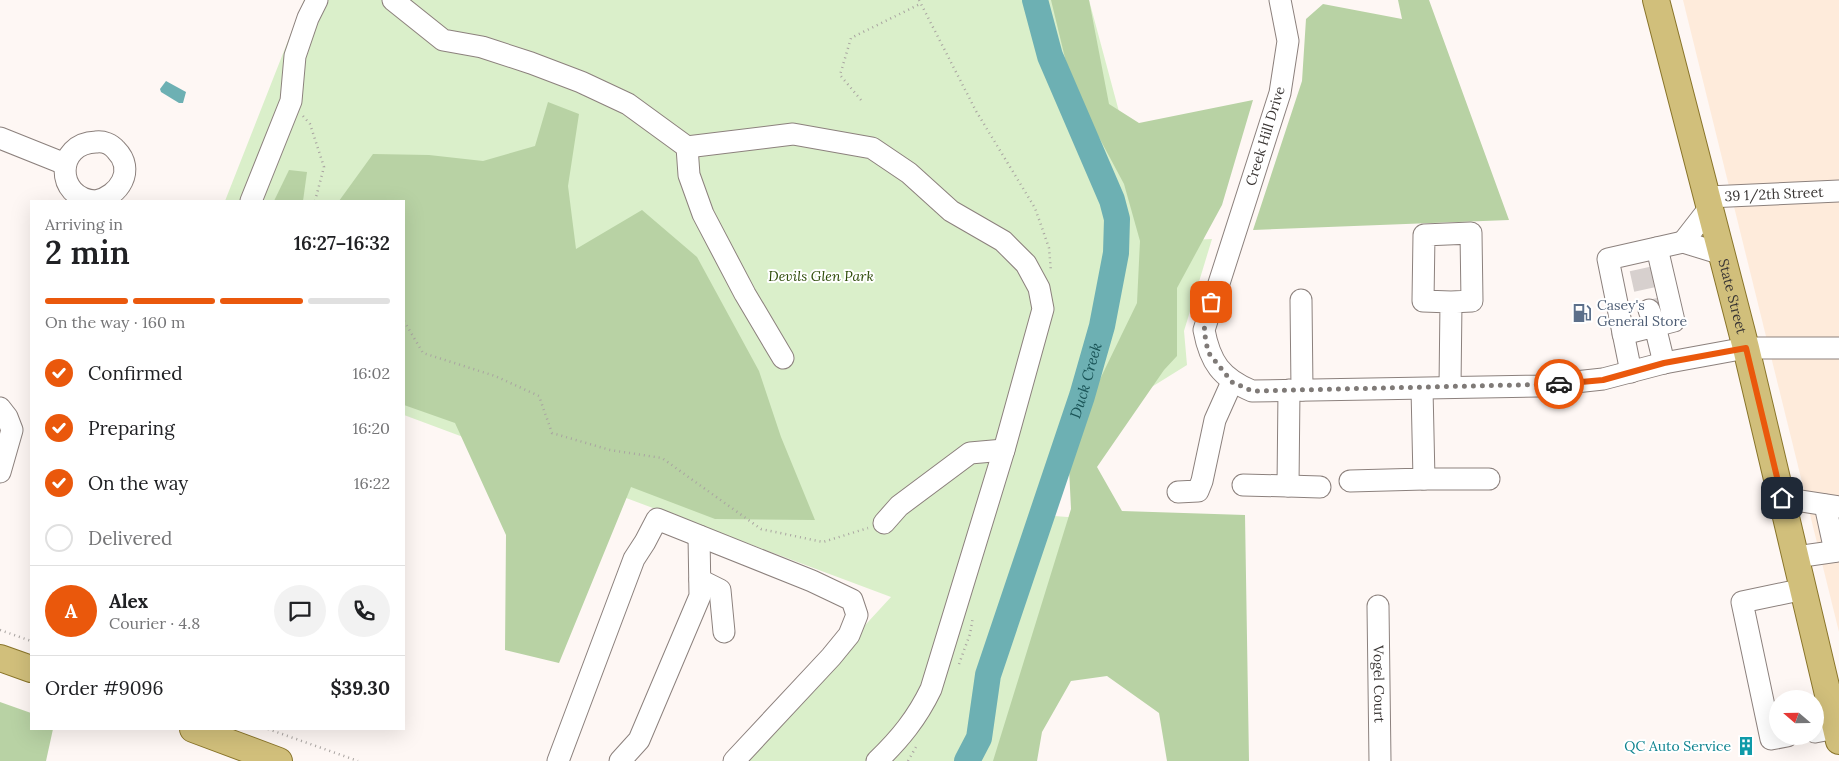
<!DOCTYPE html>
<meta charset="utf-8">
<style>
body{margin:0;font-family:Lora,serif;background:#f2f2f2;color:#202124;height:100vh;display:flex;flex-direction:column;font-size:19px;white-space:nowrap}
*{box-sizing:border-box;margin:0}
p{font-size:16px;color:#757577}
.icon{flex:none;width:28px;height:28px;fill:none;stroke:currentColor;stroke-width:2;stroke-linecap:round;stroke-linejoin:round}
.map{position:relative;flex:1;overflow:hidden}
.side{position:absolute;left:30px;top:200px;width:375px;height:530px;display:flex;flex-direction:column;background:#fff;border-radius:0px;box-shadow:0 5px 20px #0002}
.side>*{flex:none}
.needle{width:32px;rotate:290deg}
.buttons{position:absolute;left:1769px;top:690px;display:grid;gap:10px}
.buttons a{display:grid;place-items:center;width:55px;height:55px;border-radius:50%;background:#fff;box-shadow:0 5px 20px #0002;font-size:25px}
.pin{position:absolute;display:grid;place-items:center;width:42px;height:42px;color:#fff;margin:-21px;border-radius:10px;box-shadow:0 2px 8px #0006}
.courier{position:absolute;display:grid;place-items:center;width:50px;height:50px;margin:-25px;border:4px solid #ea580c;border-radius:50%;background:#fff;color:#222;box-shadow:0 1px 6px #0007}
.overview em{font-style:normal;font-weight:600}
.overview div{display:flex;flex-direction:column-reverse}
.overview{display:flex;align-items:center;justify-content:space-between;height:85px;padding:0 15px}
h1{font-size:32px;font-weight:600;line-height:38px}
.bar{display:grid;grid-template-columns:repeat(4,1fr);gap:8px 5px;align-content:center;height:60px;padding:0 15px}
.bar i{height:6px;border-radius:4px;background:#e0e0e0}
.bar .on{background:#ea580c}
.bar p{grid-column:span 4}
.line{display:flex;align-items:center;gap:12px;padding:0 15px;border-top:1px solid #e0e0e0}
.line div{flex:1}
.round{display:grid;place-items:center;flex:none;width:52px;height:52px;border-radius:26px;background:#f2f2f2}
ol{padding:0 15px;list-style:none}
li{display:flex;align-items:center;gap:15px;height:55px}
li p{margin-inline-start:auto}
li .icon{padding:5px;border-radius:50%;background:#ea580c;color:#fff;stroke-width:4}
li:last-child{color:#757577}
li i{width:28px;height:28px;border:2px solid #e0e0e0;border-radius:50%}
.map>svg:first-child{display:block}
.industrial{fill:#feebdb}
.green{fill:#daefca}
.forest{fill:#b8d2a4}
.water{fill:#6db0b3}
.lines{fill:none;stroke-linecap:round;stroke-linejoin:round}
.river{stroke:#6db0b3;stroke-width:26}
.minor-tunnel{stroke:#d7d0ce;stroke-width:21;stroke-dasharray:21 11;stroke-linecap:butt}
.minor-casing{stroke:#8c817d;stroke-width:23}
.major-casing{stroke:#897429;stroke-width:28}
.path{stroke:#a9a4a1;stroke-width:2.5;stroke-dasharray:1 4;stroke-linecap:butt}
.minor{stroke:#fff;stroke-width:21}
.major{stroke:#d1bf7b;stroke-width:26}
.done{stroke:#7f7a77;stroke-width:5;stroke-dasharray:0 9}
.route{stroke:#ea580c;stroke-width:6}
.labels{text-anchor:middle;stroke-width:4;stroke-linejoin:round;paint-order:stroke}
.street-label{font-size:14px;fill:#3a3634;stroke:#fff}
.park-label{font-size:14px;font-style:italic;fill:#2c4a06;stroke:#fff}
.service-label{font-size:14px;fill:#4e5e75;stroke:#fff;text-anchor:start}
.culture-label{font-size:14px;fill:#0d838f;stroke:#fff;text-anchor:end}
.water-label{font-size:15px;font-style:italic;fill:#1a5457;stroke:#fff}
</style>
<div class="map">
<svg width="1839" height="761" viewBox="0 0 1839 761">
<rect width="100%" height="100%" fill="#fef7f4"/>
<path class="industrial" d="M1683,0H1839V632Z"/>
<path class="green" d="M304,0H1089L1154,242L1212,239L1184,331L1187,365L1068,439L1054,516L1081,518L1021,761H740L891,597L404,415V201H225Z"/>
<g class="forest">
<path d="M1051,0H1089L1109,104L1139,123L1253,100L1222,205L1177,288V356L1164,370L1097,467L1122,511L1245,515L1249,761H1167L1159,713L1107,676L1071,681L1042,732L1037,761H993L1071,509L1069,468L1087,406L1137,303L1140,241L1124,184L1072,87Z"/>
<path d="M1398,0H1429L1509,220L1253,230L1302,81L1306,19L1323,4L1402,19Z"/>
<path d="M548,102L579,114L568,186L576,249L642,210L697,257L759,371L781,437L815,520L715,519L631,487L559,663L505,650L506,535L455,423L404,405V201H339L373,154L429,155L483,161L535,146Z"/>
<path d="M289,170L307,172L303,201H274Z"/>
<path d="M0,702L31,713V729H53L46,761H0Z"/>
</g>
<path class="water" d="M166,81L186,92L183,103H179L161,92L160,89Z"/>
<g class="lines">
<path class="river" id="s1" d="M967,761L979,738L988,675L1082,396L1102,326L1116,253L1117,219L1112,200L1050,56L1035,0"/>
<path class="minor-tunnel" d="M1640,269L1649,310"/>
<g class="minor-casing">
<g id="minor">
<path d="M393,0L443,40L482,47L531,63L581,82L628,104L687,147L793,134L872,148L909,173L951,211L1003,241L1026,264L1039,288L1043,309L1004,450L931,689C917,718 900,739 877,761"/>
<path d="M1280,0L1288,41L1280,93L1204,330C1210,362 1221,378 1252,391L1538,386L1603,379L1664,363L1746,348H1839"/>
<path d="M0,138L65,164"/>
<path d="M687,147L689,175L703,214L745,294L783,358"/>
<path id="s2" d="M1708,197L1839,191"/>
<path d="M95,201C55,198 55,143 96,142C103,141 111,144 116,150C136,170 119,196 96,201"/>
<path d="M251,201L291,101L295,56L308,18L317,0"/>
<path d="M1711,206L1683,242L1722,254"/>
<path d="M1301,300L1302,390"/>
<path d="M1649,310L1655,326L1674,321L1657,248"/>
<path d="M1623,334L1655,326L1664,363"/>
<path d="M1631,372L1608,259L1683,242"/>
<path d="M1450,387L1451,302L1423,301L1424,235L1471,233L1472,301L1451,302"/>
<path d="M0,408L7,417L12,430L0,472"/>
<path d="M1424,479H1489"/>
<path d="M1350,481L1424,479L1422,389"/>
<path d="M1243,485L1288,486L1289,390"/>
<path d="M1288,486L1320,487"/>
<path d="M1178,492L1198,491L1202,481L1215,420L1232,382"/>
<path d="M1782,498L1839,507"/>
<path d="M1825,505L1835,551"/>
<path d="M884,523L899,506L970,453L1004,450"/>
<path d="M1796,557L1839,551"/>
<path d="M700,580L720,590L724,632"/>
<path id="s3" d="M1378,606L1380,761"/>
<path d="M1815,732L1836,728"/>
<path d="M1787,736L1771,739L1742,602L1804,589"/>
<path d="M558,761L634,559L645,542L657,519L812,581L852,600L857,615L849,635L831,657L734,761"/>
<path d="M620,761L639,740L700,596L699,536"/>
</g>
</g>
<g class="major-casing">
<g id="major">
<path id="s4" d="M1656,0L1746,348L1839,741"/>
<path d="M0,658L31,669"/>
<path d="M193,729L279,761"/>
</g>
</g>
<g class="path">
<path d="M919,0L976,111L1035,208L1049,248L1051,272"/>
<path d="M861,100L840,75L851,38L920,4"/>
<path d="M303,116L310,124L324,167L315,201"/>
<path d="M404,321L423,353L495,376L539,396L552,433L610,450L662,458L761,529L823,542L868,528"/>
<path d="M0,630L31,641"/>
<path d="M959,664L970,634L973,617"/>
<path d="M268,729L358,761"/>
<path d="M908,761L916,747"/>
</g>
<use href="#minor" class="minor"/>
<use href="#major" class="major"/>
</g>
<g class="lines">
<path class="done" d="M1211,302L1204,330L1208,352L1232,382L1252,391L1559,384"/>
<path class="route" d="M1559,384L1603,380L1664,363L1746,348L1782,498"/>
</g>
<defs>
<g id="fuel-bare" transform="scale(1.5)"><path d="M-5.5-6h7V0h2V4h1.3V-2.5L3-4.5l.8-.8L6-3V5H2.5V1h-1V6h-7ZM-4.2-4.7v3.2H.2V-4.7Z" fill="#5c6f8a" stroke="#fff" stroke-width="2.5" paint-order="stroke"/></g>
<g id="building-bare" transform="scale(1.5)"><path d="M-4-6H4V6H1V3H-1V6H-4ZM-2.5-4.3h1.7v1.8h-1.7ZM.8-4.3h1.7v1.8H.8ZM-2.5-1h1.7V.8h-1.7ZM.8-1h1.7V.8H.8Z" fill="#0f9aa8" stroke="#fff" stroke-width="2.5" paint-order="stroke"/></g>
</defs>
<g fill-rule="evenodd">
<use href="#fuel-bare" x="1582" y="313"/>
<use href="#building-bare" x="1746" y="746"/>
</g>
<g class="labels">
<g class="street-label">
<text transform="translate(1265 136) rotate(-73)" y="5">Creek Hill Drive</text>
<text dy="5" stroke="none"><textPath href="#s2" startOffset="66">39 1/2th Street</textPath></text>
<text dy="5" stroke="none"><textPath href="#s4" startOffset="306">State Street</textPath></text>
<text dy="5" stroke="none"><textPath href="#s3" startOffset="78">Vogel Court</textPath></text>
</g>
<g class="park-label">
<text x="821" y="281">Devils Glen Park</text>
</g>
<g class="service-label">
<text x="1597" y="310">Casey's<tspan x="1597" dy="16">General Store</tspan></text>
</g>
<g class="culture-label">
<text x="1731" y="751">QC Auto Service</text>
</g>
<g class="water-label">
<text dy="5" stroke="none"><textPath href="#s1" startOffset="400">Duck Creek</textPath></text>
</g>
</g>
</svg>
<div class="buttons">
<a><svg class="needle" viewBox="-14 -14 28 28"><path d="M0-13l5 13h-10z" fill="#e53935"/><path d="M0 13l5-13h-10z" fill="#757577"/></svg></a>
</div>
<div class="pin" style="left:1211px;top:302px;background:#ea580c"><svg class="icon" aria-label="bag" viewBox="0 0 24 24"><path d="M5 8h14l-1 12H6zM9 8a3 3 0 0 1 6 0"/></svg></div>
<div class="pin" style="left:1782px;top:498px;background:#1f2937"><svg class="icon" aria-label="home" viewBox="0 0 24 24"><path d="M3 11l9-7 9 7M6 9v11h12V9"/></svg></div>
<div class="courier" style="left:1559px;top:384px"><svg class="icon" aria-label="car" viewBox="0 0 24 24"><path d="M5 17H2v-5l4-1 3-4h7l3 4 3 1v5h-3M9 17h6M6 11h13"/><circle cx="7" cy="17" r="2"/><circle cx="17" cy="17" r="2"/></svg></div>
<section class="side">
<div class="overview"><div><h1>2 min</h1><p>Arriving in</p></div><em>16:27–16:32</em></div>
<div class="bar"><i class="on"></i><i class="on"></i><i class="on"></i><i></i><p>On the way · 160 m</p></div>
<ol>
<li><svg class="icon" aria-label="check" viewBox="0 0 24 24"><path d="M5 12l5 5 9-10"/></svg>Confirmed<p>16:02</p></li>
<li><svg class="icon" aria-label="check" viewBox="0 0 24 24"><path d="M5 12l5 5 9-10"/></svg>Preparing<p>16:20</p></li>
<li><svg class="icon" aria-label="check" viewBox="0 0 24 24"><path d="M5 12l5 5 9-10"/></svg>On the way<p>16:22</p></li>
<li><i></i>Delivered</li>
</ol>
<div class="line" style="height:90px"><b class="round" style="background:#ea580c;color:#fff">A</b><div><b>Alex</b><p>Courier · 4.8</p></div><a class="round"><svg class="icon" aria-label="chat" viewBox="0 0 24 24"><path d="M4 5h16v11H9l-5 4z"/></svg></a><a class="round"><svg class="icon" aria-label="phone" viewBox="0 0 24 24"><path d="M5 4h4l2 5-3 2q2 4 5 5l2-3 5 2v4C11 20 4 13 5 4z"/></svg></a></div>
<div class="line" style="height:65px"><div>Order #9096</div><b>$39.30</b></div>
</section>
</div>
